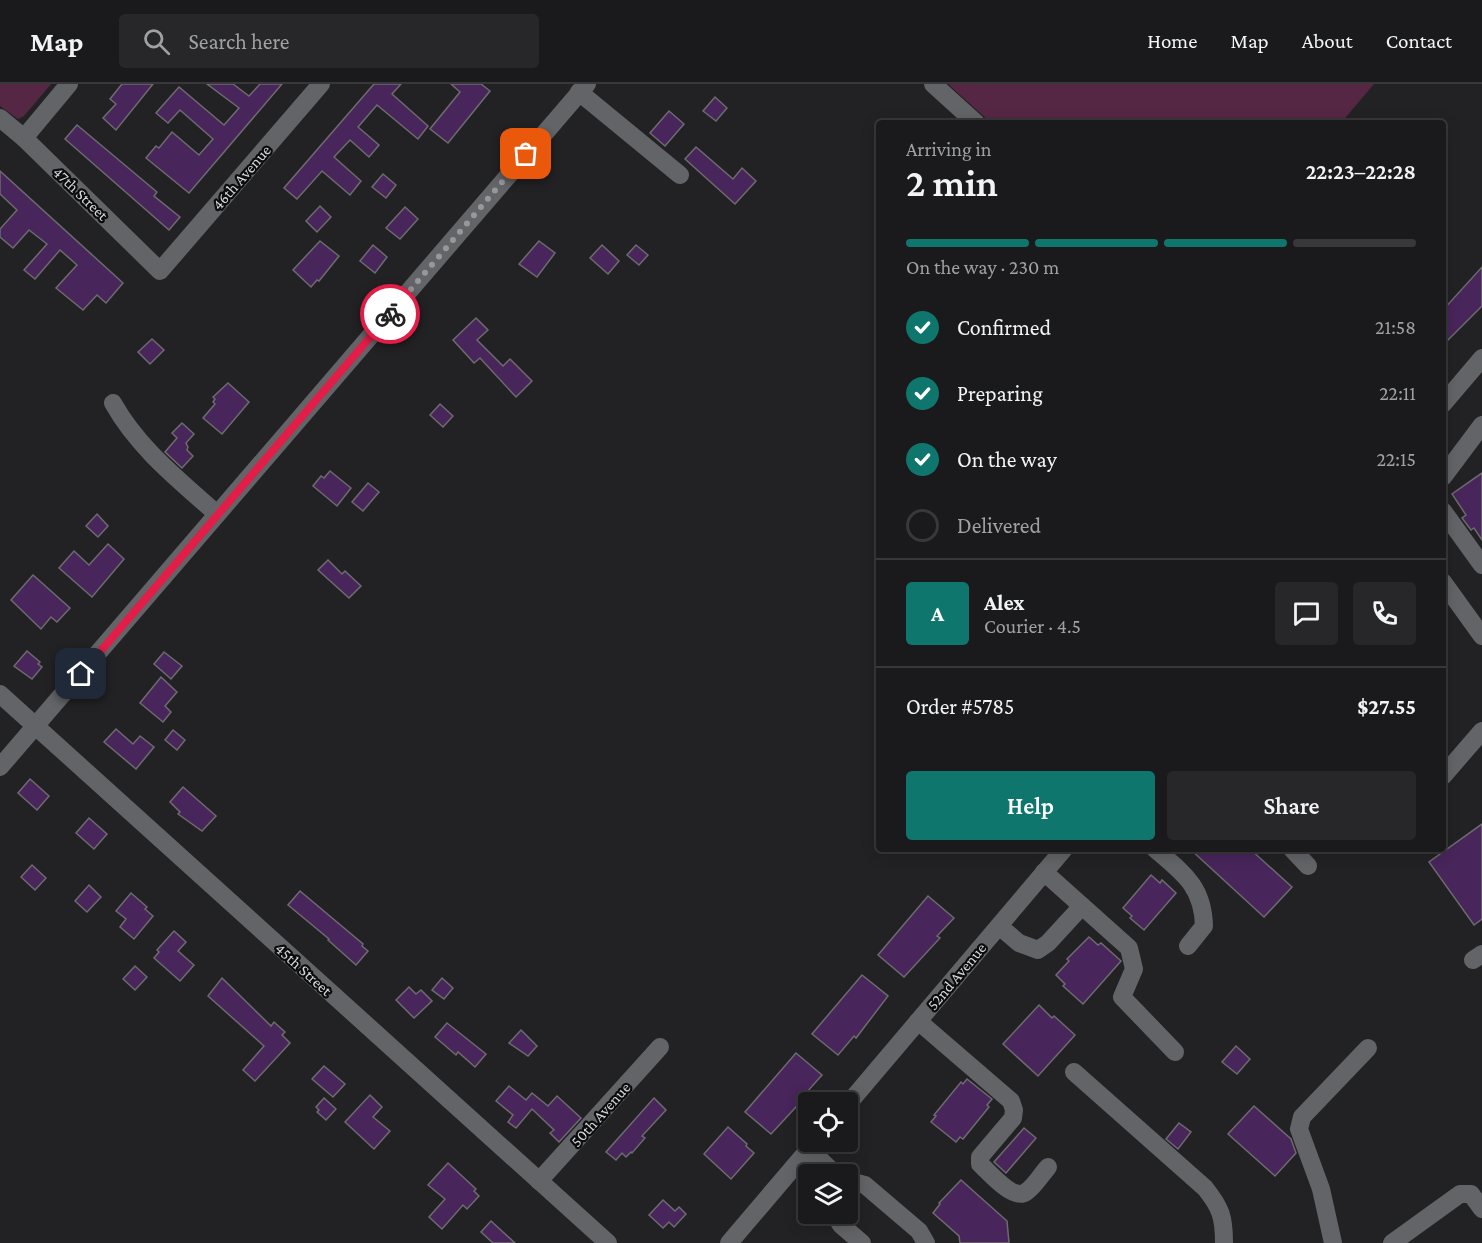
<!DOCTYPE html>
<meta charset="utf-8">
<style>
body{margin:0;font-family:"Crimson Pro",serif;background:#272729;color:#f1f3f6;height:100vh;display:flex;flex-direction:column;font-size:22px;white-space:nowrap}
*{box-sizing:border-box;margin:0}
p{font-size:20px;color:#9fa1a3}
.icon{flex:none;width:33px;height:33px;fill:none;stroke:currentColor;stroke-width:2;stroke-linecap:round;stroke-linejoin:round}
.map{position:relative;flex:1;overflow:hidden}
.drawer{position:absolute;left:876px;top:36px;width:570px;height:732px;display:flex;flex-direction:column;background:#1a1a1c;border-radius:6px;box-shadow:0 3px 15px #0003,0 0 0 2px #38383b}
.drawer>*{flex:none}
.controls{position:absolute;left:798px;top:1008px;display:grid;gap:12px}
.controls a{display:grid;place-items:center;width:60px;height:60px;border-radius:6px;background:#1a1a1c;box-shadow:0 3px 15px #0003,0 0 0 2px #38383b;font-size:30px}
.pin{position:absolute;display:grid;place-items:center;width:51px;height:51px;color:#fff;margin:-26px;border-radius:12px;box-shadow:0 3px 9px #0006}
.courier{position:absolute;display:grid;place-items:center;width:60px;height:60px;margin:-30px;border:4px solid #e11d48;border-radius:50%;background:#fff;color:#222;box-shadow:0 2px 8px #0007}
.headline em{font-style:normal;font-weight:600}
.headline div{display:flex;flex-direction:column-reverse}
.headline{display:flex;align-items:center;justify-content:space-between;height:102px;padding:0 30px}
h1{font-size:39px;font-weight:600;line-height:45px}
.bar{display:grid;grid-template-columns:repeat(4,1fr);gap:9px 6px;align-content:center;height:72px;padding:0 30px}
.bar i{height:8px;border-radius:4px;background:#38383b}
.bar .selected{background:#0f766e}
.bar p{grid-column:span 4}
.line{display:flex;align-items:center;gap:15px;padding:0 30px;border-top:2px solid #38383b}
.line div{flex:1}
.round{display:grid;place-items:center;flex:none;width:63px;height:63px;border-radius:6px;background:#272729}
ol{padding:0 30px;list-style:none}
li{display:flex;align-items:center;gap:18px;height:66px}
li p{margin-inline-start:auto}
li .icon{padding:6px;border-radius:50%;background:#0f766e;color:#fff;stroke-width:4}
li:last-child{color:#9fa1a3}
li i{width:33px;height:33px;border:3px solid #38383b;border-radius:50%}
.cta{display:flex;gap:12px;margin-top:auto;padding:12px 30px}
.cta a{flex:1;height:69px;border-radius:6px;background:#0f766e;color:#fff;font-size:24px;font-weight:600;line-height:69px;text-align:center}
.cta a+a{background:#272729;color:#f1f3f6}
header{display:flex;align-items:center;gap:36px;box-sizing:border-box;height:84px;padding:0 30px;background:#1a1a1c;border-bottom:2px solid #38383b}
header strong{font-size:28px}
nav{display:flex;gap:33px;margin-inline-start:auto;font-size:21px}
.search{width:420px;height:54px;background:#272729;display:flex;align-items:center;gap:15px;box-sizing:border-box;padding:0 21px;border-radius:6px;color:#9fa1a3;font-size:22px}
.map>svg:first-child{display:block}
.green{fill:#562745}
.building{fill:#48255b;stroke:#6d6b6e;stroke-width:1.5}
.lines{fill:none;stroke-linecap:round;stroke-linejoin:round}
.minor{stroke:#636467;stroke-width:18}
.done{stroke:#98989b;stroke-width:6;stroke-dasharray:0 10.8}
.route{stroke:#e11d48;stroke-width:8}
.labels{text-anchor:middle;stroke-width:4.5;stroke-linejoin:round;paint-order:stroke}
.street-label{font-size:16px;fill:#d8d8da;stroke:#0b0c0d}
</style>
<header>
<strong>Map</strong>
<div class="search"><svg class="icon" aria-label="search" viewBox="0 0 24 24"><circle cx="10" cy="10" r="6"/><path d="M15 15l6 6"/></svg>Search here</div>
<nav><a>Home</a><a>Map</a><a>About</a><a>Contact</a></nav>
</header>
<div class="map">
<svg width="1482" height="1159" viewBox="0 0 1482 1159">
<rect width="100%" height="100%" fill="#222225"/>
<g class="green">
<path d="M0,0H51L24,32L18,35L0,22Z"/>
<path d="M948,0H1374L1341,39H991Z"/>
</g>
<g class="building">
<path d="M122,0H153L116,46L103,34L116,20L110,15Z"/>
<path d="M207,0H233L249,12L260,0H282L189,109L146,74L156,62L159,64L172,48L199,71L213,55L180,26L168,39L156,29L179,3L224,41L239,24Z"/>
<path d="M374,0H401L392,10L428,42L418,55L377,21L358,43L379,61L369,73L350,56L334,73L361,97L350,111L322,87L297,115L284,104Z"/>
<path d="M451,0H481L490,7L448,59L430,45L460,8Z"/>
<path d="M715,13L727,24L716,37L703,27Z"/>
<path d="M669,27L684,40L665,62L650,49Z"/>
<path d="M77,41L157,108L154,112L180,133L169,146L65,55Z"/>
<path d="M696,63L733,95L742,84L756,97L735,120L685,75Z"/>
<path d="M0,87L123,199L106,219L97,211L83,226L56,204L77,181L60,166L35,195L24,186L47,160L29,146L13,164L0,153V145L17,126L0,110Z"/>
<path d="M383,90L396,101L386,114L372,103Z"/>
<path d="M320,122L331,133L317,148L306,137Z"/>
<path d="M405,123L418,135L400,155L386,144Z"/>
<path d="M320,157L339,172L319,197L317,196L311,203L293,186Z"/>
<path d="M539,157L555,169L537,193L519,180Z"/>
<path d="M373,161L387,173L375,189L360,177Z"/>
<path d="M602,161L619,177L608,190L590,174Z"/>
<path d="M636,161L648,171L639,181L627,171Z"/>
<path d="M1482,183V222L1443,261V226Z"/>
<path d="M476,234L488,246L477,256L503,282L510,275L532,297L516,313L480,274L474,279L453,256Z"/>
<path d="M152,255L164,266L150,280L138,268Z"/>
<path d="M228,299L249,318L222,350L203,334L215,320L213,318L215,315L213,313Z"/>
<path d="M440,320L453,332L443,343L430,331Z"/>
<path d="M182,339L194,350L186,359L188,363L187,366L193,372L182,384L165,368L177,354L172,349Z"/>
<path d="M330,387L351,404L337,422L313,402L321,392L324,394Z"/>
<path d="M1482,389V456L1474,444L1471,446L1462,434L1466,431L1452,410Z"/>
<path d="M368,399L379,408L363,427L352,418Z"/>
<path d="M97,430L108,442L98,453L86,442Z"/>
<path d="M108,460L124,475L92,513L59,484L74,467L89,481Z"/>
<path d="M328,476L342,490L345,487L361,502L349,514L318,486Z"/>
<path d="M33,491L70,524L57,538L51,533L41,545L11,516Z"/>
<path d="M27,567L40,578L38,580L42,583L32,595L14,582Z"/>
<path d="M164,568L182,582L171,595L154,580Z"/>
<path d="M161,593L177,608L165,622L171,628L163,638L140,619Z"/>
<path d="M116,645L133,660L140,652L154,663L136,685L104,658Z"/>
<path d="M173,646L185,656L177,666L165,656Z"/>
<path d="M30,695L49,712L37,726L18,709Z"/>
<path d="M183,703L216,732L202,747L178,730L180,728L170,718Z"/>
<path d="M89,734L107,750L94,765L76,749Z"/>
<path d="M1482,740V835L1474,841L1429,778Z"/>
<path d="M1190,765H1250L1292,803L1264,833Z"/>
<path d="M32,781L46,794L35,806L21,793Z"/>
<path d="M1151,791L1160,799L1162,796L1176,809L1144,846L1130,834L1132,832L1123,824Z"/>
<path d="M89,801L101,813L87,828L75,817Z"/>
<path d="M300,807L363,860L362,862L368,867L356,881L328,856L329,855L288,821Z"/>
<path d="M131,809L147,823L145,825L153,832L134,855L120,843L126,835L116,827Z"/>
<path d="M928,812L954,834L937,852L940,854L904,893L878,871Z"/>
<path d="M174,847L186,858L178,867L194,881L180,897L154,874L159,868L157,866Z"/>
<path d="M1089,853L1098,861L1101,859L1121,877L1083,920L1063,902L1065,900L1056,891L1069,877L1067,875Z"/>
<path d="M135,882L147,893L135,906L123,895Z"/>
<path d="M862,891L888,912L856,954L854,952L838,971L812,950Z"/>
<path d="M222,894L271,942L274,938L285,948L282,951L290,959L255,997L243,986L264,962L208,912Z"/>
<path d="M442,894L453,904L444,915L432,906Z"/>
<path d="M409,903L416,910L421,906L432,917L414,934L396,916Z"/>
<path d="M1039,921L1052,934L1054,932L1075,951L1038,992L1003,960Z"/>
<path d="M447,939L486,970L475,983L458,968L456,971L435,953Z"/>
<path d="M521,946L537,962L528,972L509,959Z"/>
<path d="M1236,962L1250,975L1237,990L1222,978Z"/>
<path d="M796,969L822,991L806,1009L807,1011L771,1050L745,1028Z"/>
<path d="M324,982L345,1000L333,1013L312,995Z"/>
<path d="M967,995L992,1015L987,1021L989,1023L963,1055L960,1053L956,1058L931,1038L936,1032L934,1031L961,998L963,1000Z"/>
<path d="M509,1002L526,1016L532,1009L548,1022L557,1012L581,1034L559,1058L550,1049L554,1046L532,1025L516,1044L508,1038L513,1031L496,1017Z"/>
<path d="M370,1011L382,1023L373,1033L390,1047L374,1065L345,1038Z"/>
<path d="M324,1014L336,1025L326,1036L317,1028L319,1026L316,1023Z"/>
<path d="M654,1014L666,1026L642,1052L645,1054L632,1069L631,1068L626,1073L622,1069L616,1076L606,1068Z"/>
<path d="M1254,1022L1291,1055L1296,1069L1275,1092L1228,1050Z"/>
<path d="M1179,1039L1191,1048L1178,1065L1166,1055Z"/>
<path d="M728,1043L747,1060L746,1062L754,1069L731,1095L704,1070Z"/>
<path d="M1024,1044L1036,1054L1006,1089L994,1078Z"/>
<path d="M448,1079L476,1105L474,1107L479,1112L467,1125L463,1121L442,1145L429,1133L445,1115L428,1101Z"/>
<path d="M961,1096L1007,1137L1009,1159H960L959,1152L933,1129L940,1120L939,1119Z"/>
<path d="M663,1116L675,1127L679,1123L686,1130L674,1143L669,1138L663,1144L649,1131Z"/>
<path d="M491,1137L515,1159H493L481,1148Z"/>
</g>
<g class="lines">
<g class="minor">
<path d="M933,0L976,39"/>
<path d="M579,8L680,91"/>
<path d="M0,34L24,54L160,187L321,0"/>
<path d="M24,54L69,0"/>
<path d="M113,319C138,364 179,396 217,430"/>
<path d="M1443,320L1482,274"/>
<path d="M1443,393L1482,341"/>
<path d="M1443,427L1482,481"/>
<path d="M1443,498L1482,552"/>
<path d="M0,610L608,1159"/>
<path d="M0,683L587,0"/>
<path d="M1443,692L1482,647"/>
<path d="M1155,765C1183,789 1203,802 1204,842L1188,862"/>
<path d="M1292,765L1308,782"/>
<path d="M1044,788L1129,864L1134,885L1122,913L1175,968"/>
<path d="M999,842L1019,859L1038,866L1048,859L1082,822"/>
<path d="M1473,876L1482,870"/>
<path d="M918,937L1011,1017L1014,1026L1013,1034L980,1073V1080C989,1088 1013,1117 1026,1108C1034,1103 1041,1091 1048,1083"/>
<path d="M1074,988L1205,1104C1221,1124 1224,1133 1224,1159"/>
<path d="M848,1020L1064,765"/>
<path d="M809,1065L835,1090"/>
<path d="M539,1097L660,963"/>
<path d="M848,1101L857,1099L865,1101L919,1147L926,1159"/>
<path d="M834,1130L841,1141L862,1159"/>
<path d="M729,1159L815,1058"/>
<path d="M1333,1159L1321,1105L1299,1045L1302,1033L1368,964"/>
<path d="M1392,1159L1460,1110H1471L1482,1125"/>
</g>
</g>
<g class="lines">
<path class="done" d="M390,230L526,70"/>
<path class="route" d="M81,590L390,230"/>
</g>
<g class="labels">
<g class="street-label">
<text transform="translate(241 93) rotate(-49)" y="6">46th Avenue</text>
<text transform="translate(81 109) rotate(44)" y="6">47th Street</text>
<text transform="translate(304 885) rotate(42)" y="6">45th Street</text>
<text transform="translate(956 892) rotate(-50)" y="6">52nd Avenue</text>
<text transform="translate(600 1030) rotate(-48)" y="6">50th Avenue</text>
</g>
</g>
</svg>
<div class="controls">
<a><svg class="icon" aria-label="locate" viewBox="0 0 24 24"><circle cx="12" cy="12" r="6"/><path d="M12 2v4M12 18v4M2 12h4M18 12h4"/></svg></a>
<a><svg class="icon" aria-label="layers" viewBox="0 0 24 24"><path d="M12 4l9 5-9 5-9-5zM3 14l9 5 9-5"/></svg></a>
</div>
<div class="pin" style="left:526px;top:70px;background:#ea580c"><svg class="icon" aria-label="bag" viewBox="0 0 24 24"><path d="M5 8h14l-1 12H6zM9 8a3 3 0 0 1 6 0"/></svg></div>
<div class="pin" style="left:81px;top:590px;background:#1f2937"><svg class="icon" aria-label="home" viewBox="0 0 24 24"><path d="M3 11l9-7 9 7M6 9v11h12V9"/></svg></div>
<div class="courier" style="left:390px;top:230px"><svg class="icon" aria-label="bike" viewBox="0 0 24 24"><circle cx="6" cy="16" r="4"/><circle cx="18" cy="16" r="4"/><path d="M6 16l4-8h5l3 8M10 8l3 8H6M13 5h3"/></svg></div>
<section class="drawer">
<div class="headline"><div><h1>2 min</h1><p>Arriving in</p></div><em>22:23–22:28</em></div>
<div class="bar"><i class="selected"></i><i class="selected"></i><i class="selected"></i><i></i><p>On the way · 230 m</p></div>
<ol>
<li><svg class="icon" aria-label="check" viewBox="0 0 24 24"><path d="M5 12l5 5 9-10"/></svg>Confirmed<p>21:58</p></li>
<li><svg class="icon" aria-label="check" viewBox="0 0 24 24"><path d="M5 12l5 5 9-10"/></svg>Preparing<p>22:11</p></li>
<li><svg class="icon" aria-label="check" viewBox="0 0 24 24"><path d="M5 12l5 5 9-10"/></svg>On the way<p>22:15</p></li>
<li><i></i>Delivered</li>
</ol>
<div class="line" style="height:108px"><b class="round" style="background:#0f766e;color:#fff">A</b><div><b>Alex</b><p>Courier · 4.5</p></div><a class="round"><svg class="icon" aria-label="chat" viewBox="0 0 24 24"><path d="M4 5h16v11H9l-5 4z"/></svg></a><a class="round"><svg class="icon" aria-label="phone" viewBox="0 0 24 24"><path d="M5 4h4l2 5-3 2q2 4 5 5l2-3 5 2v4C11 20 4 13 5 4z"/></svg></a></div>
<div class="line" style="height:78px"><div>Order #5785</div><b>$27.55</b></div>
<div class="cta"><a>Help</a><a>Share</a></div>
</section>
</div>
